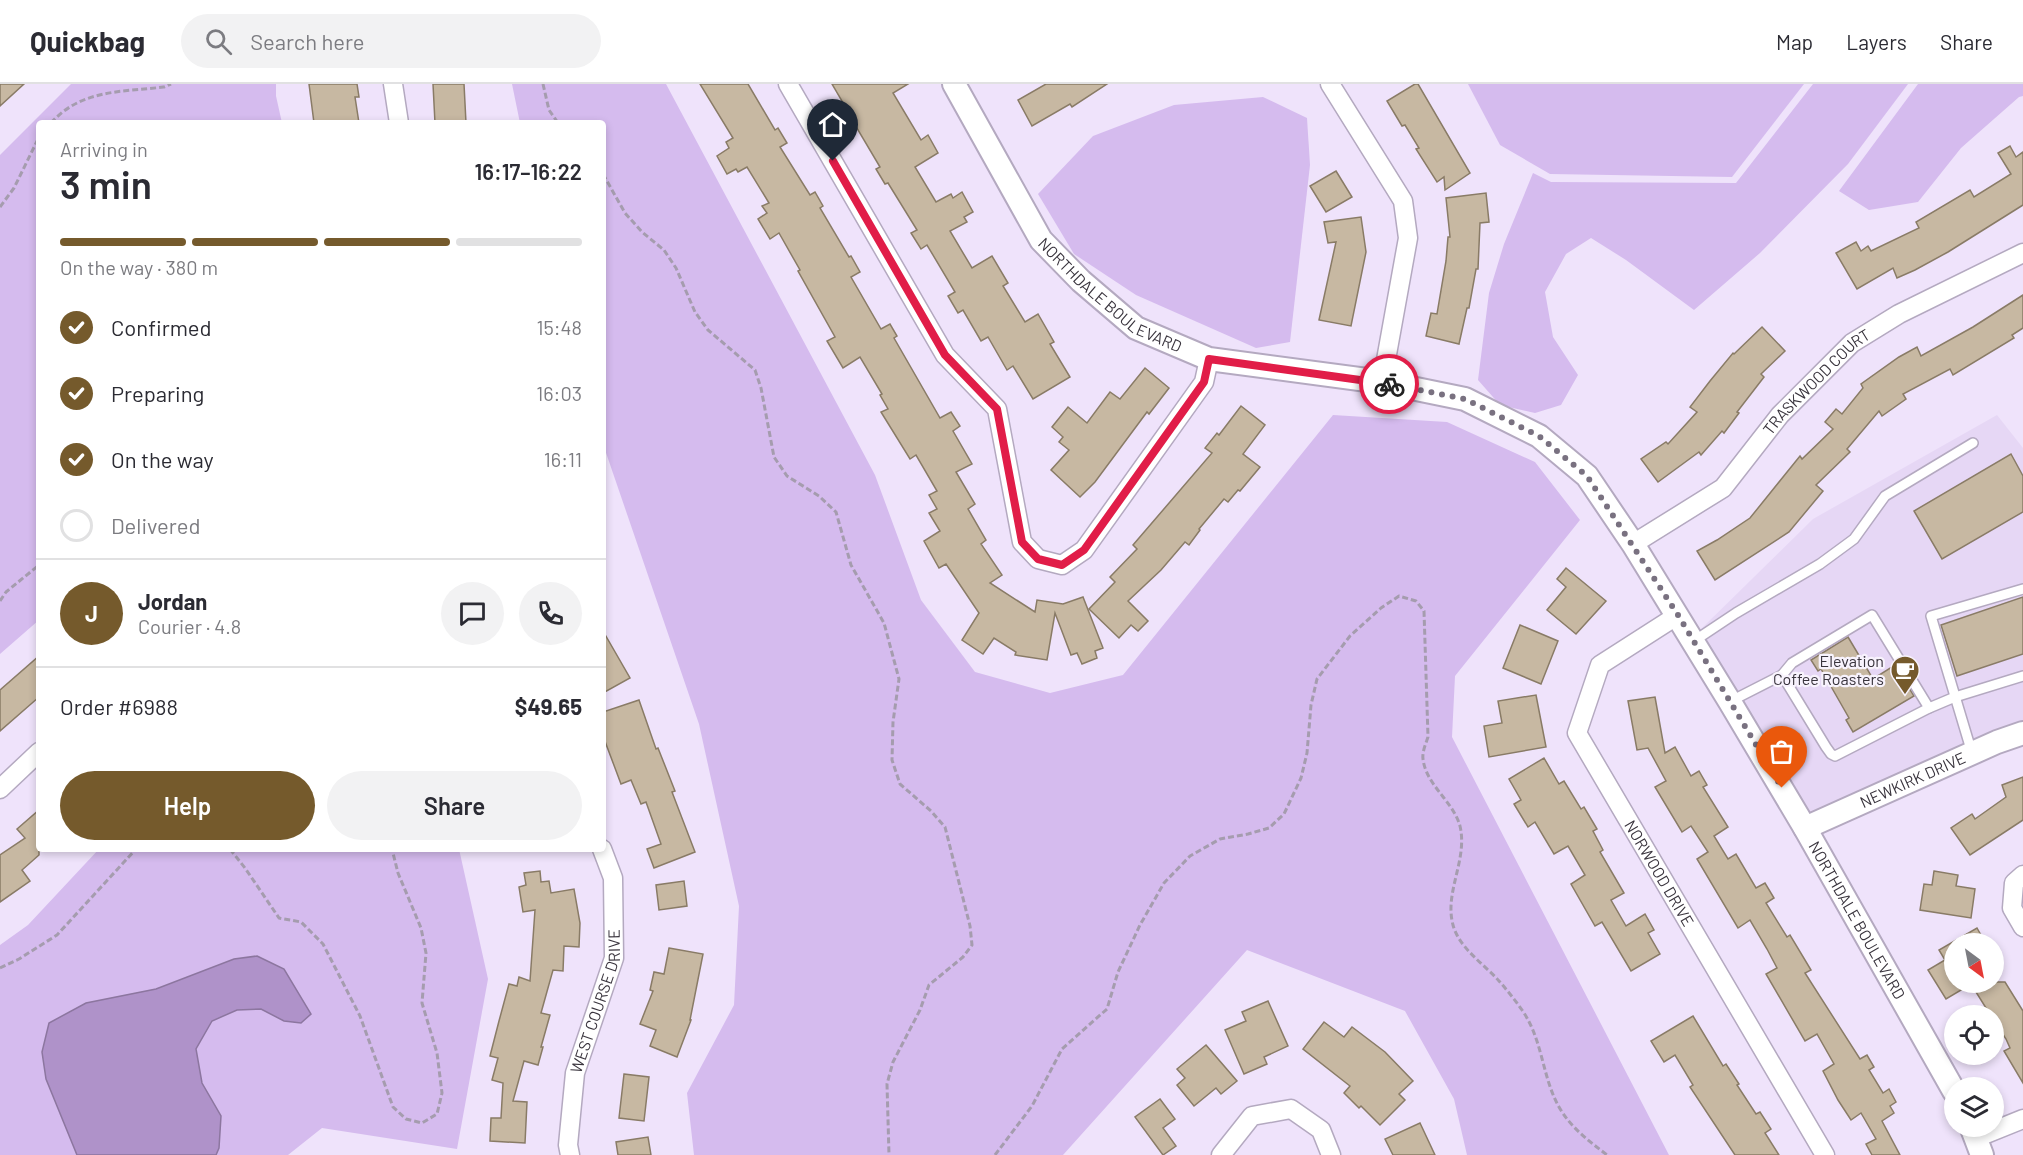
<!DOCTYPE html>
<meta charset="utf-8">
<style>
body{margin:0;font-family:Barlow,sans-serif;background:#f2f2f3;color:#2b2b33;height:100vh;display:flex;flex-direction:column;font-size:22px;white-space:nowrap}
*{box-sizing:border-box;margin:0}
p{font-size:20px;color:#7c7c81}
.icon{flex:none;width:33px;height:33px;fill:none;stroke:currentColor;stroke-width:2;stroke-linecap:round;stroke-linejoin:round}
.map{position:relative;flex:1;overflow:hidden}
.sheet{position:absolute;left:36px;top:36px;width:570px;height:732px;display:flex;flex-direction:column;background:#fff;border-radius:6px;box-shadow:0 3px 9px #0003}
.sheet>*{flex:none}
.needle{width:39px;rotate:148deg}
.fabs{position:absolute;left:1944px;top:849px;display:grid;gap:12px}
.fabs a{display:grid;place-items:center;width:60px;height:60px;border-radius:50%;background:#fff;box-shadow:0 3px 9px #0003;font-size:30px}
.pin{position:absolute;display:grid;place-items:center;width:51px;height:51px;color:#fff;margin:-62px -26px;border-radius:50% 50% 50% 0;rotate:-45deg;box-shadow:0 0 6px #0007}
.pin .icon{rotate:45deg}
.courier{position:absolute;display:grid;place-items:center;width:60px;height:60px;margin:-30px;border:4px solid #e11d48;border-radius:50%;background:#fff;color:#222;box-shadow:0 2px 8px #0007}
.headline em{font-style:normal;font-weight:600}
.headline div{display:flex;flex-direction:column-reverse}
.headline{display:flex;align-items:center;justify-content:space-between;height:102px;padding:0 24px}
h1{font-size:39px;font-weight:600;line-height:45px}
.bar{display:grid;grid-template-columns:repeat(4,1fr);gap:9px 6px;align-content:center;height:72px;padding:0 24px}
.bar i{height:8px;border-radius:4px;background:#e1e1e2}
.bar .selected{background:#755a2c}
.bar p{grid-column:span 4}
.line{display:flex;align-items:center;gap:15px;padding:0 24px;border-top:2px solid #e1e1e2}
.line div{flex:1}
.round{display:grid;place-items:center;flex:none;width:63px;height:63px;border-radius:32px;background:#f2f2f3}
ol{padding:0 24px;list-style:none}
li{display:flex;align-items:center;gap:18px;height:66px}
li p{margin-inline-start:auto}
li .icon{padding:6px;border-radius:50%;background:#755a2c;color:#fff;stroke-width:4}
li:last-child{color:#7c7c81}
li i{width:33px;height:33px;border:3px solid #e1e1e2;border-radius:50%}
.action{display:flex;gap:12px;margin-top:auto;padding:12px 24px}
.action a{flex:1;height:69px;border-radius:36px;background:#755a2c;color:#fff;font-size:24px;font-weight:600;line-height:69px;text-align:center}
.action a+a{background:#f2f2f3;color:#2b2b33}
header{display:flex;align-items:center;gap:36px;box-sizing:border-box;height:84px;padding:0 30px;background:#fff;border-bottom:2px solid #e1e1e2}
header strong{font-size:28px}
nav{display:flex;gap:33px;margin-inline-start:auto;font-size:21px}
.search{width:420px;height:54px;background:#f2f2f3;display:flex;align-items:center;gap:15px;box-sizing:border-box;padding:0 21px;border-radius:33px;color:#7c7c81;font-size:22px}
.map>svg:first-child{display:block}
.built{fill:#e6d7f5}
.green{fill:#d5bbee}
.water{fill:#af92c9;stroke:#8c769f;stroke-width:1.5}
.building{fill:#c7b8a2;stroke:#897b66;stroke-width:1.5}
.lines{fill:none;stroke-linecap:round;stroke-linejoin:round}
.service-casing{stroke:#b4a9c0;stroke-width:12}
.minor-casing{stroke:#b4a9c0;stroke-width:21}
.tertiary-casing{stroke:#b4a9c0;stroke-width:26}
.path{stroke:#a59cae;stroke-width:3;stroke-dasharray:6 3;stroke-linecap:butt}
.service{stroke:#fff;stroke-width:9}
.minor{stroke:#fff;stroke-width:18}
.tertiary{stroke:#fff;stroke-width:22}
.done{stroke:#797180;stroke-width:6;stroke-dasharray:0 10.8}
.route{stroke:#e11d48;stroke-width:8}
.labels{text-anchor:middle;stroke-width:4.5;stroke-linejoin:round;paint-order:stroke}
.street-label{font-size:16px;fill:#39343d;stroke:#f8f3fd}
.poi-label{font-size:16px;fill:#39343d;stroke:#f8f3fd;text-anchor:end}
</style>
<header>
<strong>Quickbag</strong>
<div class="search"><svg class="icon" aria-label="search" viewBox="0 0 24 24"><circle cx="10" cy="10" r="6"/><path d="M15 15l6 6"/></svg>Search here</div>
<nav><a>Map</a><a>Layers</a><a>Share</a></nav>
</header>
<div class="map">
<svg width="2023" height="1071" viewBox="0 0 2023 1071">
<rect width="100%" height="100%" fill="#efe3fb"/>
<path class="built" d="M1997,331L2023,364V639L1808,732L1698,548L1813,435Z"/>
<g class="green">
<path d="M71,0H276V12L282,39H39V536L0,570V71Z"/>
<path d="M512,0H666L875,391L921,516L975,588L1050,609L1123,591L1333,331L1447,338L1535,378L1580,436L1455,592L1452,653L1669,1071H1467L1454,1015L1405,927L1247,866L1063,1071H694L687,1009L734,921L739,822L699,640L603,360V39H520Z"/>
<path d="M1468,0H1804L1732,93L1550,90L1500,61Z"/>
<path d="M1813,0H1908L1848,80L1760,169L1694,226L1626,176L1591,154L1566,170L1545,208L1553,253L1578,291L1561,321L1535,329L1500,321L1478,296L1489,209L1504,160L1533,89L1551,98L1736,99Z"/>
<path d="M1918,0H2023V12L2019,13L1961,64L1918,118L1869,126L1839,107Z"/>
<path d="M1263,13L1307,34L1310,81L1290,258L1256,264L1136,211L1074,170L1038,110L1093,52L1174,21Z"/>
<path d="M99,765H459L488,895L457,1065L322,1044L288,1071H0V861L28,841Z"/>
</g>
<path class="water" d="M257,872L284,885L311,930L301,939L284,937L261,925L237,926L212,937L196,965L202,999L221,1032L219,1064L216,1071H77L46,995L42,968L49,939L86,919L156,905L234,875Z"/>
<g class="building">
<path d="M0,0H24L0,22Z"/>
<path d="M309,0H357L359,13H355L359,39H314Z"/>
<path d="M433,0H464L466,39H435Z"/>
<path d="M700,0H748L775,46L778,44L787,59L780,63L810,111L815,108L823,122L820,124L849,173L851,172L860,188L851,193L881,245L890,240L897,252L894,254L940,334L951,328L960,342L953,347L972,380L956,388L975,420L968,425L986,456L981,460L1002,491L990,499L1035,528L1037,516L1063,520L1083,513L1103,564L1095,567L1097,574L1082,580L1077,569L1071,571L1055,529L1047,576L1015,571L1016,568L994,554L983,570L962,556L979,529L946,480L939,484L924,457L940,447L929,429L937,425L929,411L937,407L916,371L910,375L881,328L888,325L880,311L882,310L860,273L843,284L827,257L835,253L798,187L800,186L779,149L770,155L758,135L767,129L762,122L769,119L747,83L738,88L736,85L727,90L717,72L729,64L726,58L733,54Z"/>
<path d="M832,0H908L893,9L921,56L928,51L938,69L915,83L936,118L951,110L953,114L962,108L973,128L964,133L967,138L950,147L972,184L992,172L1008,199L1003,202L1025,238L1038,230L1054,258L1050,260L1070,293L1033,315L1013,282L1007,286L988,253L981,257L963,226L958,229L948,212L955,208L927,161L921,165L911,149L917,146L888,99L885,100L876,85L880,83L851,34L848,36L838,20L842,17Z"/>
<path d="M1046,0H1107L1072,23L1070,20L1032,42L1018,16Z"/>
<path d="M1415,0H1418L1470,89L1445,106L1444,93L1437,98L1416,65L1419,64L1405,41L1402,42L1387,17Z"/>
<path d="M2010,62L2016,73L2023,68V121L1948,168L1915,186L1897,194L1893,184L1857,205L1836,169L1856,158L1861,167L1868,162L1871,167L1919,144L1916,138L1970,106L1974,113L2011,90L1998,69Z"/>
<path d="M1336,87L1352,113L1326,128L1310,102Z"/>
<path d="M1486,109L1489,138L1480,139L1478,185H1476L1469,224H1467L1459,260L1426,252L1431,229L1437,230L1446,177L1448,153H1450L1446,114Z"/>
<path d="M1361,133L1366,168L1351,242L1319,236L1336,158L1328,159L1324,138Z"/>
<path d="M2023,211V244L2012,251L2014,254L1953,291L1950,285L1903,310L1906,315L1882,332L1879,327L1847,365L1850,368L1816,401L1823,407L1789,448L1715,496L1697,467L1717,456L1750,434L1800,372L1802,375L1833,345L1825,338L1836,325L1842,330L1863,304L1861,300L1899,273L1917,263L1921,272L1973,243Z"/>
<path d="M1762,243L1785,267L1761,290L1764,293L1737,328L1739,329L1724,349L1722,347L1701,371L1699,368L1658,398L1641,375L1666,358L1668,360L1697,328L1690,323L1710,297L1733,269L1734,270Z"/>
<path d="M1145,284L1169,304L1149,330L1147,328L1095,398L1080,413L1051,386L1069,366L1059,358L1063,353L1052,343L1068,323L1087,339L1110,308L1120,315Z"/>
<path d="M1241,322L1265,341L1243,370L1260,383L1240,407L1238,406L1228,418L1224,415L1199,445L1200,446L1189,461L1185,458L1161,486L1128,517L1148,537L1138,547L1131,541L1119,554L1089,525L1115,498L1110,493L1137,465L1133,461L1212,369L1205,364L1217,349L1219,351Z"/>
<path d="M2011,370L2023,392V428L1942,475L1914,427Z"/>
<path d="M1566,484L1606,517L1576,550L1547,526L1566,503L1557,495Z"/>
<path d="M2023,513V570L1957,592L1941,541Z"/>
<path d="M1520,541L1558,557L1541,600L1503,584Z"/>
<path d="M603,547L630,594L603,609Z"/>
<path d="M1848,553L1873,595L1895,581L1914,612L1853,648L1846,636L1849,634L1821,585L1818,587L1811,576Z"/>
<path d="M39,572V613L0,647V606Z"/>
<path d="M1536,611L1546,663L1489,673L1484,642L1502,639L1498,617Z"/>
<path d="M1655,613L1665,669L1675,663L1691,692L1699,687L1707,701L1703,703L1728,743L1714,752L1728,775L1736,770L1756,804L1765,799L1774,814L1766,819L1787,853L1790,851L1811,886L1805,889L1860,975L1867,971L1874,983L1869,986L1883,1009L1889,1005L1896,1018L1890,1022L1894,1029L1882,1037L1900,1071H1872L1866,1060L1876,1055L1861,1029L1851,1036L1838,1016L1823,987L1834,980L1817,950L1805,957L1766,890L1777,884L1767,865L1750,836L1738,844L1697,775L1708,768L1691,742L1682,748L1655,703L1666,697L1648,664L1637,666L1628,617Z"/>
<path d="M639,616L656,665L658,664L675,707L672,708L695,768L654,784L647,765L661,760L646,718L641,720L631,696L621,700L603,652V628Z"/>
<path d="M1544,674L1559,700L1564,697L1581,725L1584,723L1597,745L1593,747L1603,766L1600,768L1624,809L1611,816L1626,842L1645,830L1654,846L1648,849L1660,870L1631,887L1602,838L1595,842L1571,800L1585,791L1568,762L1554,770L1535,738L1528,743L1514,720L1521,716L1509,695Z"/>
<path d="M2023,693V736L1970,771L1951,744L1972,730L1975,735L2006,713L2002,701Z"/>
<path d="M39,726V771L22,786L30,797L0,818V771L25,754L17,745Z"/>
<path d="M540,787L541,798L549,797L551,809L574,805L580,839L579,863L564,862L563,887L553,886L541,929L550,931L541,963H543L538,981L524,977L513,1017L527,1018L525,1059L490,1057L491,1034H501L503,999L492,996L498,974L490,972L499,937L509,900L517,902L519,893L530,897L535,826L523,828L519,803L526,801L524,789Z"/>
<path d="M1934,787L1958,791L1956,802L1975,805L1971,834L1920,826L1924,800L1932,801Z"/>
<path d="M684,797L687,822L659,826L656,801Z"/>
<path d="M1977,844L1986,860H1954V898H2005L2023,927V999L2004,967L2010,964L2006,955L1994,936V932H1991L1971,900L1946,915L1928,886L1945,876L1939,866Z"/>
<path d="M669,864L703,870L690,936H691L677,973L650,962L656,946L640,940L653,907L650,906L654,888L664,890Z"/>
<path d="M1268,917L1288,962L1264,973L1267,980L1244,990L1225,946L1246,937L1242,928Z"/>
<path d="M1693,932L1723,982L1726,980L1739,1000L1737,1001L1756,1030L1760,1028L1771,1045L1765,1049L1779,1071H1735L1690,1003L1693,1001L1675,971L1664,978L1651,957Z"/>
<path d="M1324,938L1344,953L1352,943L1385,968L1413,997L1399,1010L1405,1016L1380,1041L1361,1022L1359,1024L1344,1009L1350,1002L1303,965Z"/>
<path d="M1206,961L1237,997L1221,1010L1216,1004L1194,1022L1177,1001L1185,994L1177,985Z"/>
<path d="M624,990L649,993L644,1037L619,1034Z"/>
<path d="M1160,1015L1175,1035L1163,1044L1176,1062L1163,1071L1135,1033Z"/>
<path d="M1420,1039L1435,1071H1393L1385,1055Z"/>
<path d="M648,1053L651,1071H618L616,1058Z"/>
</g>
<g class="lines">
<g class="service-casing">
<g id="service">
<path d="M1694,557L1736,529L1820,480L1854,455L1885,412L1973,359"/>
<path d="M1782,591L1792,579L1872,531L1929,624"/>
<path d="M1731,617L1782,591L1826,663L1831,670L1835,672L1929,624L1955,613L2023,592"/>
<path d="M1972,669L1931,532L2023,505"/>
</g>
</g>
<g class="minor-casing">
<g id="minor">
<path d="M393,0L399,39"/>
<path d="M788,0L945,271L997,325L1022,458L1038,475L1062,481L1084,466L1204,298L1209,275"/>
<path d="M1330,0L1403,117L1408,154L1382,298"/>
<path id="s1" d="M1633,460L1723,404L1780,331L1852,259L1899,230L2023,169"/>
<path id="s2" d="M1678,531L1600,581L1577,649L1825,1071"/>
<path d="M0,705L39,668"/>
<path d="M2023,791L2014,799L2012,824L2023,843"/>
<path d="M1976,1054L2023,1035"/>
<path id="s3" d="M570,1071L568,1061L575,989L614,874L613,794L602,765"/>
<path d="M1221,1071L1252,1032L1291,1025L1321,1046L1331,1071"/>
</g>
</g>
<g class="tertiary-casing">
<g id="tertiary">
<path id="s4" d="M954,0L1041,156L1081,197L1136,244L1209,275L1382,298L1465,315L1539,352L1587,392L1633,460L1730,618L1805,744L1954,1007"/>
<path id="s5" d="M1805,744L1997,658L2023,649"/>
<path d="M1971,1042L1982,1071"/>
</g>
</g>
<g class="path">
<path d="M543,0L549,26L558,39"/>
<path d="M51,39C81,5 123,8 164,3L171,0"/>
<path d="M603,90L625,129L642,148L664,166L676,184L695,228L708,246L755,286L761,304L774,373L787,392L819,412L836,428L851,481L884,539L899,595L893,638L892,676L900,700L931,727L945,743L970,842L972,861L963,873L929,901L920,926L893,978L887,1000L889,1071"/>
<path d="M0,123L14,104L39,53"/>
<path d="M0,517L6,508L39,481"/>
<path d="M230,765L245,784L279,834L301,838L323,860L360,932L393,1023L406,1035L422,1039L437,1030L442,1009L437,969L422,919L426,869L421,844L398,789L392,765"/>
<path d="M0,884L19,875L57,851L136,765"/>
<path d="M995,1071L1032,1022L1062,965L1107,925L1118,888L1140,841L1164,799L1190,772L1220,755L1248,750L1269,744L1284,730L1301,694L1307,669L1311,621L1317,595L1350,552L1381,524L1399,512L1416,517L1424,527L1428,653C1426,659 1422,668 1423,675C1426,701 1453,717 1460,742C1468,776 1444,808 1453,841C1459,864 1484,880 1499,897C1507,906 1515,916 1522,926C1543,956 1542,993 1559,1023C1571,1044 1589,1057 1607,1071"/>
</g>
<use href="#service" class="service"/>
<use href="#minor" class="minor"/>
<use href="#tertiary" class="tertiary"/>
</g>
<g class="lines">
<path class="done" d="M1389,300L1465,315L1539,352L1587,392L1678,531L1782,704"/>
<path class="route" d="M833,77L945,271L997,325L1022,458L1038,475L1062,481L1084,466L1204,298L1209,275L1389,300"/>
</g>
<defs>
<g id="cafe-pin" transform="scale(1.5)"><path d="M0 17L-7.5 6A9.5 9.5 0 1 1 7.5 6Z" fill="#755a2c" stroke="#f8f3fd"/><path d="M-5.5-4.5H6V0H3Q3 3.5 0 3.5H-2.5Q-5.5 3.5-5.5 0ZM3-3.2v2h1.7v-2ZM-6 4.5H4V6H-6Z" fill="#fff"/></g>
</defs>
<g fill-rule="evenodd">
<use href="#cafe-pin" x="1905" y="586"/>
</g>
<g class="labels">
<g class="street-label">
<text dy="6" stroke="none"><textPath href="#s4" startOffset="268">NORTHDALE BOULEVARD</textPath></text>
<text dy="6" stroke="none"><textPath href="#s1" startOffset="248">TRASKWOOD COURT</textPath></text>
<text dy="6" stroke="none"><textPath href="#s5" startOffset="118">NEWKIRK DRIVE</textPath></text>
<text dy="6" stroke="none"><textPath href="#s2" startOffset="327">NORWOOD DRIVE</textPath></text>
<text dy="6" stroke="none"><textPath href="#s4" startOffset="1312">NORTHDALE BOULEVARD</textPath></text>
<text dy="6" stroke="none"><textPath href="#s3" startOffset="158">WEST COURSE DRIVE</textPath></text>
</g>
<g class="poi-label">
<text x="1884" y="583">Elevation<tspan x="1884" dy="18">Coffee Roasters</tspan></text>
</g>
</g>
</svg>
<div class="fabs">
<a><svg class="needle" viewBox="-14 -14 28 28"><path d="M0-13l5 13h-10z" fill="#e53935"/><path d="M0 13l5-13h-10z" fill="#7c7c81"/></svg></a>
<a><svg class="icon" aria-label="locate" viewBox="0 0 24 24"><circle cx="12" cy="12" r="6"/><path d="M12 2v4M12 18v4M2 12h4M18 12h4"/></svg></a>
<a><svg class="icon" aria-label="layers" viewBox="0 0 24 24"><path d="M12 4l9 5-9 5-9-5zM3 14l9 5 9-5"/></svg></a>
</div>
<div class="pin" style="left:1782px;top:704px;background:#ea580c"><svg class="icon" aria-label="bag" viewBox="0 0 24 24"><path d="M5 8h14l-1 12H6zM9 8a3 3 0 0 1 6 0"/></svg></div>
<div class="pin" style="left:833px;top:77px;background:#1f2937"><svg class="icon" aria-label="home" viewBox="0 0 24 24"><path d="M3 11l9-7 9 7M6 9v11h12V9"/></svg></div>
<div class="courier" style="left:1389px;top:300px"><svg class="icon" aria-label="bike" viewBox="0 0 24 24"><circle cx="6" cy="16" r="4"/><circle cx="18" cy="16" r="4"/><path d="M6 16l4-8h5l3 8M10 8l3 8H6M13 5h3"/></svg></div>
<section class="sheet">
<div class="headline"><div><h1>3 min</h1><p>Arriving in</p></div><em>16:17–16:22</em></div>
<div class="bar"><i class="selected"></i><i class="selected"></i><i class="selected"></i><i></i><p>On the way · 380 m</p></div>
<ol>
<li><svg class="icon" aria-label="check" viewBox="0 0 24 24"><path d="M5 12l5 5 9-10"/></svg>Confirmed<p>15:48</p></li>
<li><svg class="icon" aria-label="check" viewBox="0 0 24 24"><path d="M5 12l5 5 9-10"/></svg>Preparing<p>16:03</p></li>
<li><svg class="icon" aria-label="check" viewBox="0 0 24 24"><path d="M5 12l5 5 9-10"/></svg>On the way<p>16:11</p></li>
<li><i></i>Delivered</li>
</ol>
<div class="line" style="height:108px"><b class="round" style="background:#755a2c;color:#fff">J</b><div><b>Jordan</b><p>Courier · 4.8</p></div><a class="round"><svg class="icon" aria-label="chat" viewBox="0 0 24 24"><path d="M4 5h16v11H9l-5 4z"/></svg></a><a class="round"><svg class="icon" aria-label="phone" viewBox="0 0 24 24"><path d="M5 4h4l2 5-3 2q2 4 5 5l2-3 5 2v4C11 20 4 13 5 4z"/></svg></a></div>
<div class="line" style="height:78px"><div>Order #6988</div><b>$49.65</b></div>
<div class="action"><a>Help</a><a>Share</a></div>
</section>
</div>
